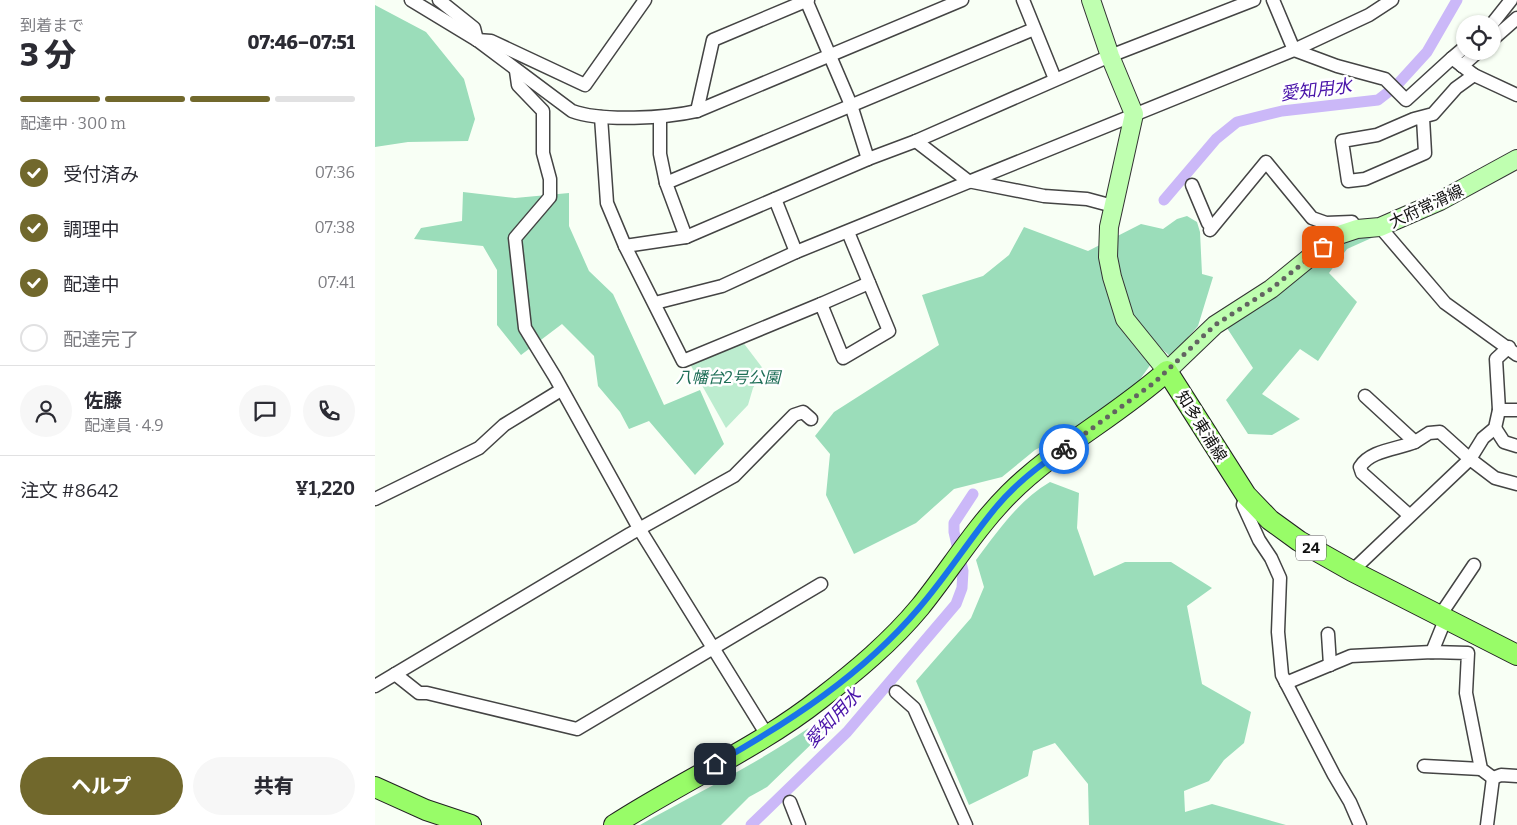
<!DOCTYPE html>
<html lang="ja">
<meta charset="utf-8">
<style>
body{margin:0;font-family:Bitter,"Noto Sans JP",serif;background:#f7f7f7;color:#2b2b33;height:100vh;display:flex;flex-direction:column;font-size:19px;white-space:nowrap}
*{box-sizing:border-box;margin:0}
p{font-size:16px;color:#7c7c81}
.icon{flex:none;width:28px;height:28px;fill:none;stroke:currentColor;stroke-width:2;stroke-linecap:round;stroke-linejoin:round}
.map{position:relative;flex:1;overflow:hidden}
.details{display:flex;flex-direction:column;background:#fff;width:375px}
.details>*{flex:none}
.fabs{position:absolute;left:1081px;top:15px;display:grid;gap:10px}
.fabs a{display:grid;place-items:center;width:45px;height:45px;border-radius:50%;background:#fff;box-shadow:0 1px 4px #0004;font-size:25px}
.pin{position:absolute;display:grid;place-items:center;width:42px;height:42px;color:#fff;margin:-21px;border-radius:10px;box-shadow:0 2px 8px #0006}
.courier{position:absolute;display:grid;place-items:center;width:50px;height:50px;margin:-25px;border:4px solid #1a73e8;border-radius:50%;background:#fff;color:#222;box-shadow:0 1px 6px #0007}
.overview em{font-style:normal;font-weight:800}
.overview div{display:flex;flex-direction:column-reverse}
.overview{display:flex;align-items:center;justify-content:space-between;height:85px;padding:0 20px}
h1{font-size:32px;font-weight:800;line-height:38px}
.bar{display:grid;grid-template-columns:repeat(4,1fr);gap:8px 5px;align-content:center;height:60px;padding:0 20px}
.bar i{height:6px;border-radius:4px;background:#e1e1e2}
.bar .active{background:#71682c}
.bar p{grid-column:span 4}
.line{display:flex;align-items:center;gap:12px;padding:0 20px;border-top:1px solid #e1e1e2}
.line div{flex:1}
.round{display:grid;place-items:center;flex:none;width:52px;height:52px;border-radius:26px;background:#f7f7f7}
ol{padding:0 20px;list-style:none}
li{display:flex;align-items:center;gap:15px;height:55px}
li p{margin-inline-start:auto}
li .icon{padding:5px;border-radius:50%;background:#71682c;color:#fff;stroke-width:4}
li:last-child{color:#7c7c81}
li i{width:28px;height:28px;border:2px solid #e1e1e2;border-radius:50%}
.primary-button{display:flex;gap:10px;margin-top:auto;padding:10px 20px}
.primary-button a{flex:1;height:58px;border-radius:30px;background:#71682c;color:#fff;font-size:20px;font-weight:800;line-height:58px;text-align:center}
.primary-button a+a{background:#f7f7f7;color:#2b2b33}
main{display:flex;flex:1;min-height:0}
.map>svg:first-child{display:block}
.green{fill:#bceccf}
.forest{fill:#9bddba}
.lines{fill:none;stroke-linecap:round;stroke-linejoin:round}
.canal{stroke:#cbb8f8;stroke-width:11}
.street-casing{stroke:#444;stroke-width:15}
.secondary-casing{stroke:#333;stroke-width:20}
.primary-casing{stroke:#222;stroke-width:22}
.street{stroke:#fff;stroke-width:12}
.secondary{stroke:#bfffb0;stroke-width:18}
.primary{stroke:#98fc68;stroke-width:20}
.done{stroke:#626461;stroke-width:5;stroke-dasharray:0 9}
.route{stroke:#1a73e8;stroke-width:6}
.labels{text-anchor:middle;stroke-width:5;stroke-linejoin:round;paint-order:stroke}
.shield{fill:#fff;stroke:#585858;stroke-width:1}
.shield-label{font-size:15px;font-weight:bold;fill:#111}
.street-label{font-size:16px;fill:#111;stroke:#fff}
.park-label{font-size:16px;font-style:italic;fill:#1d6d56;stroke:#fff}
.water-label{font-size:18px;font-style:italic;fill:#4914a9;stroke:#fff}
</style>
<main>
<section class="details">
<div class="overview"><div><h1>3 分</h1><p>到着まで</p></div><em>07:46–07:51</em></div>
<div class="bar"><i class="active"></i><i class="active"></i><i class="active"></i><i></i><p>配達中 · 300 m</p></div>
<ol>
<li><svg class="icon" aria-label="check" viewBox="0 0 24 24"><path d="M5 12l5 5 9-10"/></svg>受付済み<p>07:36</p></li>
<li><svg class="icon" aria-label="check" viewBox="0 0 24 24"><path d="M5 12l5 5 9-10"/></svg>調理中<p>07:38</p></li>
<li><svg class="icon" aria-label="check" viewBox="0 0 24 24"><path d="M5 12l5 5 9-10"/></svg>配達中<p>07:41</p></li>
<li><i></i>配達完了</li>
</ol>
<div class="line" style="height:90px"><a class="round"><svg class="icon" aria-label="person" viewBox="0 0 24 24"><circle cx="12" cy="8" r="4"/><path d="M4 21q1-7 8-7t8 7"/></svg></a><div><b>佐藤</b><p>配達員 · 4.9</p></div><a class="round"><svg class="icon" aria-label="chat" viewBox="0 0 24 24"><path d="M4 5h16v11H9l-5 4z"/></svg></a><a class="round"><svg class="icon" aria-label="phone" viewBox="0 0 24 24"><path d="M5 4h4l2 5-3 2q2 4 5 5l2-3 5 2v4C11 20 4 13 5 4z"/></svg></a></div>
<div class="line" style="height:65px"><div>注文 #8642</div><b>¥1,220</b></div>
<div class="primary-button"><a>ヘルプ</a><a>共有</a></div>
</section>
<div class="map">
<svg width="1142" height="825" viewBox="0 0 1142 825">
<rect width="100%" height="100%" fill="#f8fff5"/>
<path class="green" d="M367,341L389,370L378,388L373,405L351,428L315,364Z"/>
<g class="forest">
<path d="M0,5L51,32L89,79L100,119L93,141L33,142L0,147Z"/>
<path d="M88,192L140,198L194,193V226L214,271L238,294L289,405L325,390L349,444L320,475L274,421L254,429L245,412L223,386L219,356L187,324L146,355L122,325V270L108,246L39,239L46,228L87,221Z"/>
<path d="M812,216L822,222L825,232L827,274L838,277L823,326L796,357L770,334L776,364L763,382L722,418L660,450L627,477L579,489L541,523L479,554L451,495L455,454L440,436L459,412L564,345L547,295L608,276L634,255L649,227L713,251L766,224L788,229L802,219Z"/>
<path d="M1001,236L972,249L954,273L982,302L943,361L925,349L887,394L925,419L897,435L873,434L851,400L878,368L852,328L900,293L963,239Z"/>
<path d="M675,482L704,493L702,528L719,576L750,562H796L837,588L812,606L827,684L876,712L869,743L849,760L834,781L809,791L810,812L837,804L911,825H714L713,784L680,743L658,751L653,776L594,805L541,681L596,618L609,587L601,560C623,531 643,501 675,482Z"/>
<path d="M477,694L451,730L392,787L374,797L346,825H265C334,786 418,747 477,694Z"/>
</g>
<g class="lines">
<g class="canal">
<path d="M789,200L841,139L862,122L907,111L1003,100L1021,86L1052,52L1082,0"/>
<path d="M376,825L472,732L581,604L587,588L588,571L579,532V523L598,494"/>
</g>
<g class="street-casing">
<g id="street">
<path d="M36,0L102,40L197,111C227,122 291,118 322,111L587,0"/>
<path d="M64,0L99,28L102,40"/>
<path d="M431,0L476,105L493,159"/>
<path d="M648,0L680,79"/>
<path d="M898,0L919,50L962,66L1010,79L1031,100L1077,58"/>
<path d="M1117,24L1136,0"/>
<path d="M1118,39L1142,18"/>
<path d="M102,40L116,41L210,85L270,0"/>
<path d="M1090,47L1077,58L1099,75L1142,95"/>
<path d="M1087,66L1104,51"/>
<path d="M141,71L143,85L168,111V153L175,179V197L140,238L150,328L180,377L265,530L392,735"/>
<path d="M322,111L338,40L433,0"/>
<path d="M226,117L232,203L250,246L308,361L446,304L468,358L514,331L473,232"/>
<path d="M285,117V154L291,183"/>
<path d="M1048,118L1050,153L990,179L973,181L967,141L1002,135L1039,119L1058,114L1081,88L1099,75"/>
<path d="M541,141L593,181L669,196L712,199L738,206"/>
<path d="M817,185L833,223L837,227"/>
<path d="M400,199L421,252"/>
<path d="M1005,227L1070,303L1142,355"/>
<path d="M835,230L891,162L937,218L951,223L977,222L982,229"/>
<path d="M311,237L291,183L659,29"/>
<path d="M250,246L311,237L493,159L541,141L735,56L879,0"/>
<path d="M280,303L347,286L421,252L919,50L994,15L1017,0"/>
<path d="M446,304L494,283"/>
<path d="M1134,347L1121,359L1124,410H1142"/>
<path d="M990,396L1040,442C1024,449 995,450 985,467L987,473L1034,515"/>
<path d="M1120,428L1129,442L1142,446"/>
<path d="M1040,442L1054,433L1065,432L1095,459L1108,438L1120,428L1124,410"/>
<path d="M871,495L868,505L884,540L896,558L905,578L903,632L907,675L959,775L975,802L985,825"/>
<path d="M0,499L104,448L129,425L186,390"/>
<path d="M977,571L1095,459L1120,478L1142,484"/>
<path d="M1064,617L1099,565"/>
<path d="M953,634L955,665"/>
<path d="M1057,652L1070,620"/>
<path d="M20,674L44,693H52L202,729L446,584"/>
<path d="M911,683L976,656L1057,652L1093,653L1091,693L1106,769L1118,778"/>
<path d="M0,686L255,534L359,476L419,415L428,412L436,419"/>
<path d="M521,692L539,708L591,825"/>
<path d="M1049,766L1106,769"/>
<path d="M1118,778L1126,775L1142,776"/>
<path d="M415,802L424,825"/>
<path d="M1112,825L1118,778"/>
</g>
</g>
<g class="secondary-casing">
<path id="secondary" d="M716,0L735,56L759,114L734,227L733,257L737,277L750,319L792,371L840,325L896,289L961,236L982,229L1005,227L1065,201L1142,159"/>
</g>
<g class="primary-casing">
<g id="primary">
<path d="M0,787L51,810L96,825"/>
<path d="M239,825C305,782 383,748 445,699C481,671 516,642 545,607C575,570 600,528 634,494C681,447 742,416 792,371L871,495L895,520L924,541L977,571L1142,655"/>
</g>
</g>
<use href="#street" class="street"/>
<use href="#secondary" class="secondary"/>
<use href="#primary" class="primary"/>
</g>
<g class="lines">
<path class="done" d="M689,449L780,382L840,325L896,289L948,247"/>
<path class="route" d="M340,764C416,721 487,675 544,608C571,577 592,543 618,511C637,487 663,466 689,449"/>
</g>
<g class="labels">
<rect class="shield" x="921" y="535.5" width="30" height="25" rx="4"/>
<g class="shield-label">
<text x="936" y="553">24</text>
</g>
<g class="street-label">
<text transform="translate(1051 206) rotate(-25)" y="6">大府常滑線</text>
<text transform="translate(827 426) rotate(58)" y="6">知多東浦線</text>
</g>
<g class="park-label">
<text x="353" y="383">八幡台2号公園</text>
</g>
<g class="water-label">
<text transform="translate(941 90) rotate(-7)" y="6">愛知用水</text>
<text transform="translate(458 718) rotate(-47)" y="6">愛知用水</text>
</g>
</g>
</svg>
<div class="fabs">
<a><svg class="icon" aria-label="locate" viewBox="0 0 24 24"><circle cx="12" cy="12" r="6"/><path d="M12 2v4M12 18v4M2 12h4M18 12h4"/></svg></a>
</div>
<div class="pin" style="left:948px;top:247px;background:#ea580c"><svg class="icon" aria-label="bag" viewBox="0 0 24 24"><path d="M5 8h14l-1 12H6zM9 8a3 3 0 0 1 6 0"/></svg></div>
<div class="pin" style="left:340px;top:764px;background:#1f2937"><svg class="icon" aria-label="home" viewBox="0 0 24 24"><path d="M3 11l9-7 9 7M6 9v11h12V9"/></svg></div>
<div class="courier" style="left:689px;top:449px"><svg class="icon" aria-label="bike" viewBox="0 0 24 24"><circle cx="6" cy="16" r="4"/><circle cx="18" cy="16" r="4"/><path d="M6 16l4-8h5l3 8M10 8l3 8H6M13 5h3"/></svg></div>
</div>
</main>
